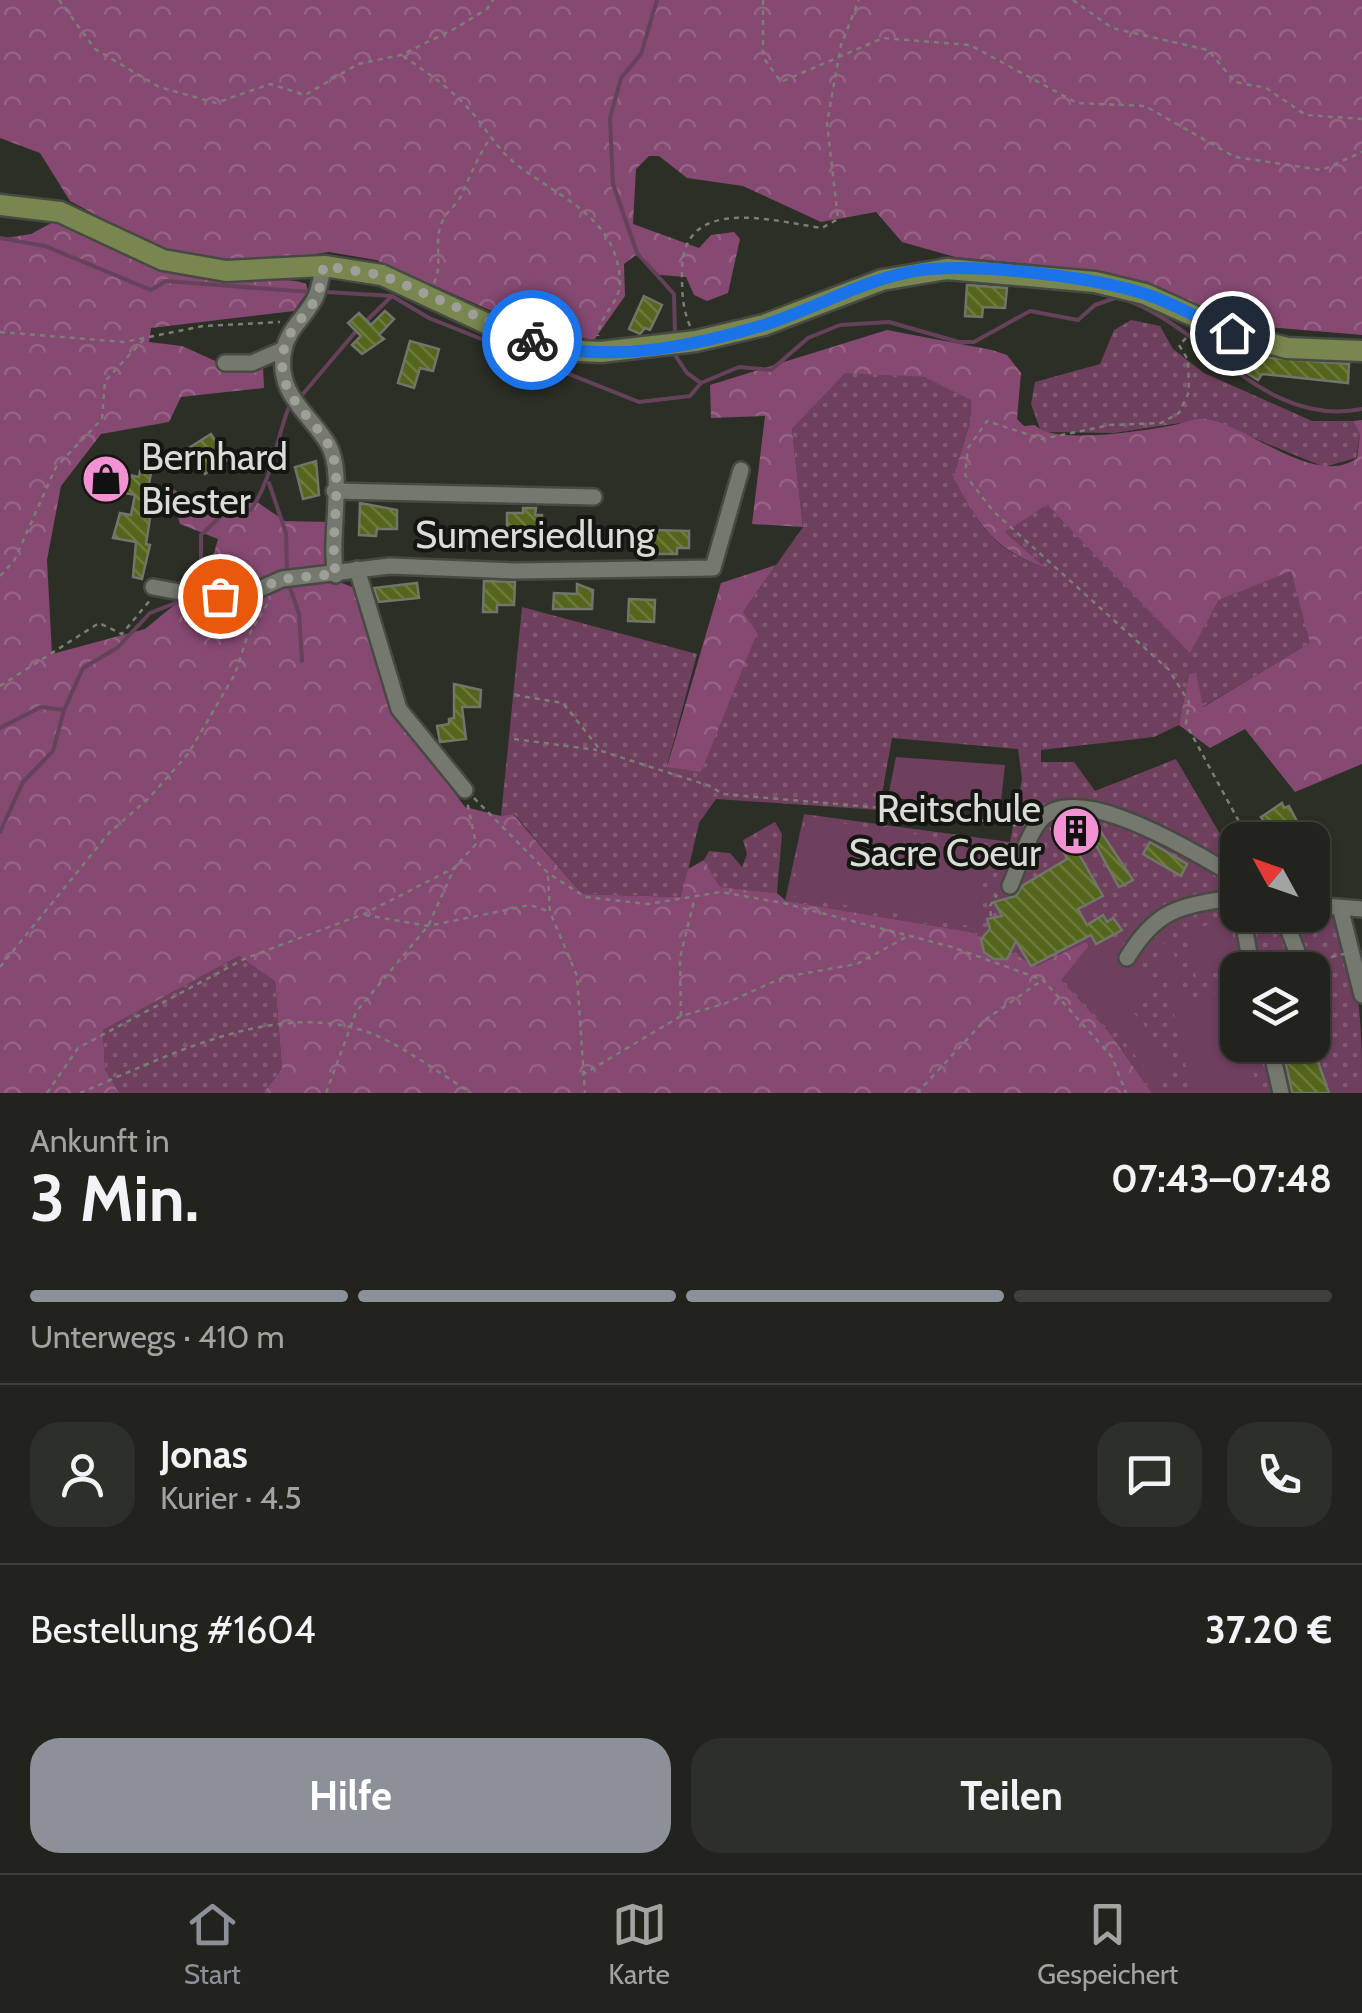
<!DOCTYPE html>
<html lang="de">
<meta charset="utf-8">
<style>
body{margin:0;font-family:Cabin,sans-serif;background:#2d2f29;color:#f1f3f6;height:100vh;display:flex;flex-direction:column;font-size:38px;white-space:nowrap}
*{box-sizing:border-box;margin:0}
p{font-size:32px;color:#a2a4a3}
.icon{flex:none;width:55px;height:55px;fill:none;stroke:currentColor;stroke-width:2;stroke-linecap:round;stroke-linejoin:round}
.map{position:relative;height:1093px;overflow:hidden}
.drawer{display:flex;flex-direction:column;background:#21231c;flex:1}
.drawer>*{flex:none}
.needle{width:65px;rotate:310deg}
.tools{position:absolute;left:1220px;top:822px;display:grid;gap:20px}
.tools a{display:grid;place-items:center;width:110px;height:110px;border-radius:20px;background:#21231c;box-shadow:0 2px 8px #0004,0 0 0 2px #3e403b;font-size:50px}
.pin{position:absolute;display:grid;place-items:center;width:85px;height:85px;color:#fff;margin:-42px;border:5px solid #fff;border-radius:50%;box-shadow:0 2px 10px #0007}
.courier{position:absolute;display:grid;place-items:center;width:100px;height:100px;margin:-50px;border:8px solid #1a73e8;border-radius:50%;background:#fff;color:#222;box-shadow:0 2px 12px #0007}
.summary em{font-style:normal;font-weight:700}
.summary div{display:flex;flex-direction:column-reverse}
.summary{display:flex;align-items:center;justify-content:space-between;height:170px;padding:0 30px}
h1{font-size:65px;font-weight:700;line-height:75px}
.bar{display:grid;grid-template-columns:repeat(4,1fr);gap:15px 10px;align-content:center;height:120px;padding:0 30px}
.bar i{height:12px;border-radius:8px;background:#3e403b}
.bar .active{background:#8c9099}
.bar p{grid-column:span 4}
.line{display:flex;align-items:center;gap:25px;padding:0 30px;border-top:2px solid #3e403b}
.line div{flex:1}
.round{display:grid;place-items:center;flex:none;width:105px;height:105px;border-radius:30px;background:#2d2f29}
.cta{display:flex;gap:20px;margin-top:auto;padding:20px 30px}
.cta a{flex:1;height:115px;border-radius:30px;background:#8c9099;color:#fff;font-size:40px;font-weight:700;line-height:115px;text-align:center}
.cta a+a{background:#2d2f29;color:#f1f3f6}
.tab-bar{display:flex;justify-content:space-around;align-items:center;height:140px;border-top:2px solid #3e403b;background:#21231c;font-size:28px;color:#a2a4a3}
.tab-bar a{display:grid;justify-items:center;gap:5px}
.tab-bar .active{color:#8c9099}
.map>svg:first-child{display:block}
.grass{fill:url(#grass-dots);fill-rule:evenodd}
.forest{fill:url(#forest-crowns)}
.pitch{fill:#6f3f5e}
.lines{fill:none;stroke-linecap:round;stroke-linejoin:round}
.stream{stroke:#65425a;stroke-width:4}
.building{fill:url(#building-back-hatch);stroke:#71756a;stroke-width:2.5}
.minor-casing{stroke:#474a42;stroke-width:20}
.major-casing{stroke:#474a42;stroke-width:25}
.path{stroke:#7b7e76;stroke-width:2.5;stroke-dasharray:5 5;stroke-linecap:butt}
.minor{stroke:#75786e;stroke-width:15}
.major{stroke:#788650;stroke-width:20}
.path-bridge{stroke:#7b7e76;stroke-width:2.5;stroke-dasharray:5 5;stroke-linecap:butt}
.done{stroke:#9d9f98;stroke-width:10;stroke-dasharray:0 18}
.route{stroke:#1a73e8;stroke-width:12}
.labels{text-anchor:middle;stroke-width:8;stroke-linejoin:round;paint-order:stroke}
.poi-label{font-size:38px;fill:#dadcd6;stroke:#151612;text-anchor:start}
.street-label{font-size:38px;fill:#dadcd6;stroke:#151612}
</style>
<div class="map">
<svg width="1362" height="1093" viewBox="0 0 1362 1093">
<defs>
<pattern id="grass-dots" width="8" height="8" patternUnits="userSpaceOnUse" patternTransform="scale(2.5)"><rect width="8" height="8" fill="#6f3f5e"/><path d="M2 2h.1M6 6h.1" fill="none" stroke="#835a74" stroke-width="1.8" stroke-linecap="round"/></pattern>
<pattern id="forest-crowns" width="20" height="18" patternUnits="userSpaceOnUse" patternTransform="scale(2.5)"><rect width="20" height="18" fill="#864972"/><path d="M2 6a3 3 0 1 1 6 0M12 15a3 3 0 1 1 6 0" fill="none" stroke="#966385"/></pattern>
<pattern id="building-back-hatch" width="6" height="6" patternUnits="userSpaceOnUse" patternTransform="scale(2.5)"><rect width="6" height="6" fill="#54651c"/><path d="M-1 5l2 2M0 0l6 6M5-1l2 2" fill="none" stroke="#6c7a3c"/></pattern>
</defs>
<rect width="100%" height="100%" fill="#2c2f26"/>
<g class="grass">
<path d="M1131,320L1160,326L1173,349L1204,373L1312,421H1353L1360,435L1356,458L1324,467L1207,419L1114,433L1041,432L1031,404L1035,382L1100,364L1114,330Z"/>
<path d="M845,372L924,377L971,399L970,423L953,478C978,522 991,549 1041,566L1004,532L1047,505L1190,652L1219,600L1291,570L1311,643L1202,707L1196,672L1189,674L1179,725L1154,737L1041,750V762H1074L1095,791L1176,759L1237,863L1238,915H1312L1313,890C1362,945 1362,1022 1362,1093H1152L1109,1032L1060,980L1088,947L1037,966L971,932L785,901L804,814L1010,842L1022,779L1018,749L892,738L879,810L716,799L699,823L682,897L582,894L514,814L501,816L522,607L697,654L667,766L743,612L803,527L792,429ZM1238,970H1312V1045H1238Z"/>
<path d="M775,822L782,834L777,893L720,887L704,860L709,851L730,853L742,867L747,854L743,840Z"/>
<path d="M239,956L275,980L282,1069L263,1093H119L105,1069L103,1030Z"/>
</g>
<g class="forest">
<path d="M0,0H1362V335L1254,326L1101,271L955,257L902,242L876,212L821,222L743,186L687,178L659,156H649L636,169L633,224L699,248L711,235L734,232L740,239L728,293L707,301L694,295L686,277L660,275L636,255L624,264L625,296L594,340L533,329L376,260L329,252L268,261L215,259L182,256L155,247L70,201L40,153L0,138Z"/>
<path d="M57,220C105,243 154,269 207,278C233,283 290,276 306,284L308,291L294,311L151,328L149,342L182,346L222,364L263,366L264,388L181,397L169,422L101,434L61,486L47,560L52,654L145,629L207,578L218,539L180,524L168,486L203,507L254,500L285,521L329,522L330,578L359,590L388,704L465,807L501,816L513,814L582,894L681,897L688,869L704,860L720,887L777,893L786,901L971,932L1037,966L1086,942L1088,947L1061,980L1109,1032L1152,1093H263L282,1069L275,981L239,956L103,1030L105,1069L119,1093H0V239L31,234Z"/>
<path d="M887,330L992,350L1007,355L1021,373L1017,419L1024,426L1035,425C1053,445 1143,431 1169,426C1182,424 1194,417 1207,419C1250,427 1316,488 1357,458L1360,435L1353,421L1362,420V764L1295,792L1245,729L1210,748L1179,725L1189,674L1196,672L1203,707L1310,643L1291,571L1219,600L1190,653L1047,505L1005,532L1044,567C992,549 979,524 953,478L970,423L971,400L924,377L845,373L792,429L803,527L752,524L765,416L711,418L710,385Z"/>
<path d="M776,565L743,612L757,633L701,772L667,767L721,583Z"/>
</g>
<g class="pitch">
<path d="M896,757L1005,765L1000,811L888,797Z"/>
<path d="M806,818L988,845L976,927L792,896Z"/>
<path d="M1227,921L1238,967L1196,977L1186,930Z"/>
<path d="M1106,939L1151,988L1107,1028L1062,979Z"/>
<path d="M1171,942L1185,1000L1234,989L1238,1045H1247L1258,1093H1192L1158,945Z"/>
<path d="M1134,1013L1175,1063L1155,1080L1114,1029Z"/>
</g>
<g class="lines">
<g class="stream">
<path d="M657,0L641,54L621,78L610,118L613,184L637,253L674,294L675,335"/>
<path d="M0,238L45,246L151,290L166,281L310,292"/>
<path d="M327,292L392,296L429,318L639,402L690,396L701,383L739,367L771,370L808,338L840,325L889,322L959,342H974L1030,311L1078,320L1095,305L1118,297C1205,323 1261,429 1362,409"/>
<path d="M364,323L392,296"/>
<path d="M675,355L687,373L701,383"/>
<path d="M302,395L357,330"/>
<path d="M269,483L286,533L287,570"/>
<path d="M289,584L299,614L302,661"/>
<path d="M194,588L201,565V535L224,513L251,510C272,478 275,445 288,409"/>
<path d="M0,728L41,707L64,710"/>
<path d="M0,832L23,782L53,751L64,710L83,668L117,648L150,613L183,600"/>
</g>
</g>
<g class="building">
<path d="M967,285L1007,288L1005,308L983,307L982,317L965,316Z"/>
<path d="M644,296L662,305L650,330L645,328L640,334L629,329Z"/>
<path d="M385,311L394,319L379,335L384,339L362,354L352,345L361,336L348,323L359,313L371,325Z"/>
<path d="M410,341L439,349L433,371L420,368L414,388L398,383Z"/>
<path d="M1260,357L1349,364L1348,383L1262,374L1258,380L1235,366L1239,358L1258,369Z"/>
<path d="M211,434L227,460L205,474L189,448Z"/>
<path d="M316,461L319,495L303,499L295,467Z"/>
<path d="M140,471L151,473L143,517L150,518L146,544L150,545L142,579L133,577L136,542L113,538L120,513L131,515L135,495L96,487L99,474L128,480L129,475L139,477Z"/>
<path d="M360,503L397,510V529H377L376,536L359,535Z"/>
<path d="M523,508H536L535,515H542L541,541H532L533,534H507V513H523Z"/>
<path d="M653,530L689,531V548H677V554H653Z"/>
<path d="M484,581L515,582L514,605H497V612H483Z"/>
<path d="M417,583L419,598L379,602L374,588Z"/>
<path d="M577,584L593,590L592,609H553L554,593L577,594Z"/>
<path d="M629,599L655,600L654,622L628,621Z"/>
<path d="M454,684L481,690L480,707H462L466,739L440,742L437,726L449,724V719L454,718Z"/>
<path d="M1282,803L1284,808L1289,806L1301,829L1275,840L1261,817Z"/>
<path d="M1079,819L1095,823L1133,880L1119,887L1092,838L1076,849L1103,896L1078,909L1087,925L1103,915L1107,922L1113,918L1122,930L1096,944L1091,935L1031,966L1016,941L1007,959H994L984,952L981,939L990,929L987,919L1002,916L994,902L1016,896L1022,886L1067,859L1051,829Z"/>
<path d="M1150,842L1187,864L1181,876L1143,854Z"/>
<path d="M1282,1045H1312L1329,1093H1292Z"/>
</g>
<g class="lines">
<g class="minor-casing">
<g id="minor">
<path d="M324,266C321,275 320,287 316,296C308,315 289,327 284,349C275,395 310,413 328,444C346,473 328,538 336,575"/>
<path d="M225,363H252L284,349"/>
<path d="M334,491L594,497"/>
<path d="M357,569L399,709L465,790"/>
<path d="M153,587L196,595L244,596L282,579L390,566L515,571L713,568L741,470"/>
<path d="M1010,886C1019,867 1026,838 1039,822C1075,775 1198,856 1238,877"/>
<path d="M1312,905L1362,909"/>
<path d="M1341,911L1362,995"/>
<path d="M1242,915L1252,970"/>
<path d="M1283,915L1304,970"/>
<path d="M1127,958C1158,907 1181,906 1238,897"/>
<path d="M1312,995L1317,1008"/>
<path d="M1270,1045L1281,1093"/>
</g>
</g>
<g class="major-casing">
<path id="major" d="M0,205L60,212L163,260L226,271L324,266L382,275L492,326L559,350L601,352L696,341L764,325L882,280L947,269L1095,282L1145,294L1232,333L1287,348L1362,351"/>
</g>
<g class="path">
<path d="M59,0L95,49L159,87L216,103L270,84L305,95L358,64L401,55L456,28L487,9L493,0"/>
<path d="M763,0V57L781,82L883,38L970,45L1077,103L1145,106L1235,157L1322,170L1362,152"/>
<path d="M1073,0L1112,28L1208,50L1235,82L1266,88L1306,115L1362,119"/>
<path d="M403,56C425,71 446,85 464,104C481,120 492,142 509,158C550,195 616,212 620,280C621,303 599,315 598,336"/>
<path d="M434,283C444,262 432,241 443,220C447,211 458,204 462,194C471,174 478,156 491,137"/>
<path d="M690,326C682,307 682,291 682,271C682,194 773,221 822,228L838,219L827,123L841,45L859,0"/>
<path d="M0,332L124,342L203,326L280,322"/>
<path d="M1186,338L1179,345L1188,360L1189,392L1179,413L1161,423L1110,425L1042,439L987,421L968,448L965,475L994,512L1169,670L1189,702L1186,724L1249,840"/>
<path d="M0,576L14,561L56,467L102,419L105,381L146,337"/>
<path d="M0,686L99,623L122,634L151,599"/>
<path d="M515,695L563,703L601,751L710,786L723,794L917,811L1020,826"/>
<path d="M514,739L597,750"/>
<path d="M474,798L548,873L585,897L648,904L721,892L783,903L952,947L1043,980L1112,1057L1126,1093"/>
<path d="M548,876L550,912L577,976L585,1093"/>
<path d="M365,915L428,926L530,905L548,911"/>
<path d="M991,916L990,906L997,895"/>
<path d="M0,967L109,833L149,798L188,754L235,674L246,640L269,601"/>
<path d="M681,1016L680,958L694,901"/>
<path d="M582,1075L681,1016L724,1004L784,977L857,964L908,936"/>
<path d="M47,1093L78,1048L246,958L364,914L454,868L476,844L467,801"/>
<path d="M80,1093C171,1055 289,991 386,1040C415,1055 443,1075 471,1093"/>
<path d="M326,1093L356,1012L428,926L453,871"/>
<path d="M917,1093L985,1020L1041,981"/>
</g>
<use href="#minor" class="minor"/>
<use href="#major" class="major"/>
<path class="path-bridge" d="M1302,964L1356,951"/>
</g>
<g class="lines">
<path class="done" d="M220,596H244L282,579L336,574C328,538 346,473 328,444C310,413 274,394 284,349C289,327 308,315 317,296C321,287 321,275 324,266L382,275L532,340"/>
<path class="route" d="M532,340C603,366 694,346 764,325C815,309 862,280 915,271C971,262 1087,276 1142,293C1173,302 1202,321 1232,333"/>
</g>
<defs>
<g id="shop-disc" transform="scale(2.5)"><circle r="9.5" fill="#f491d3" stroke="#151612"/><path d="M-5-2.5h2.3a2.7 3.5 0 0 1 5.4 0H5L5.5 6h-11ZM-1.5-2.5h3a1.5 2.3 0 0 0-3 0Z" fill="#111"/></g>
<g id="building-disc" transform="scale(2.5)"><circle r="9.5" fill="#f491d3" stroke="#151612"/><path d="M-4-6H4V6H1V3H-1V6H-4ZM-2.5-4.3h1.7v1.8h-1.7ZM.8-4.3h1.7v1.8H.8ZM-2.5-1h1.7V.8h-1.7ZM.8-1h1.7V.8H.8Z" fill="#111"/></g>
</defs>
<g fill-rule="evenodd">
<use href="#shop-disc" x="106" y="479"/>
<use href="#building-disc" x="1076" y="831"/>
</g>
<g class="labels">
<g class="poi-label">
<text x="141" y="470">Bernhard<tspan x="141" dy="44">Biester</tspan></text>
<text x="1041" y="822" text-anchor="end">Reitschule<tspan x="1041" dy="44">Sacre Coeur</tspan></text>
</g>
<g class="street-label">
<text x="535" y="548">Sumersiedlung</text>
</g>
</g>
</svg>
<div class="tools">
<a><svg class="needle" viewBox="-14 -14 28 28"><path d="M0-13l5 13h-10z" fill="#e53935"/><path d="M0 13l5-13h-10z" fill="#a2a4a3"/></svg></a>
<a><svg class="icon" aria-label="layers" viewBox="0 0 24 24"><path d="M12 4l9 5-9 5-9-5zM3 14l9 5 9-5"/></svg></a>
</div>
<div class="pin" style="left:220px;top:596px;background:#ea580c"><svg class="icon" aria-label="bag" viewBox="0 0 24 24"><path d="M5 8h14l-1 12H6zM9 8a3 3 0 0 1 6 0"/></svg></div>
<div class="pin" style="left:1232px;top:333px;background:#1f2937"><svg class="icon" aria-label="home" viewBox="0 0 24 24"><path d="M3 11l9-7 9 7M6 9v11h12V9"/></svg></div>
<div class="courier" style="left:532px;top:340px"><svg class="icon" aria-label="bike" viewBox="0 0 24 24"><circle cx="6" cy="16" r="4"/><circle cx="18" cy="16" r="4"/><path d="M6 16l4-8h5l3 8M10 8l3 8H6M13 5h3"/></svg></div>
</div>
<section class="drawer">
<div class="summary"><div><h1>3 Min.</h1><p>Ankunft in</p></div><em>07:43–07:48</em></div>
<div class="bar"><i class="active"></i><i class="active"></i><i class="active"></i><i></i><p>Unterwegs · 410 m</p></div>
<div class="line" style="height:180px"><a class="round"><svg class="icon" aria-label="person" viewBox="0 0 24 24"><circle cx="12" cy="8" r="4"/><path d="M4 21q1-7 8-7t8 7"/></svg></a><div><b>Jonas</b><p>Kurier · 4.5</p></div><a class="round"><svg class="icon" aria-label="chat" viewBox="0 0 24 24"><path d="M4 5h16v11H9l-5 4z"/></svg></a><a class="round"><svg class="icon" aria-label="phone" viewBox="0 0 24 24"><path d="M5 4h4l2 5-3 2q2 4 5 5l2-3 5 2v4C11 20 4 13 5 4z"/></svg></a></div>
<div class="line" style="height:130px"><div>Bestellung #1604</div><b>37.20 €</b></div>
<div class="cta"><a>Hilfe</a><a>Teilen</a></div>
</section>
<nav class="tab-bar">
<a class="active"><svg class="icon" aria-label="home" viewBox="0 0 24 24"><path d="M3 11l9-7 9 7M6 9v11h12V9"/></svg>Start</a>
<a><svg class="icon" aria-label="map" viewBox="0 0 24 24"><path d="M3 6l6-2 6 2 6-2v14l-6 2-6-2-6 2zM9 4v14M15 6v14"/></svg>Karte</a>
<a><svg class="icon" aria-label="saved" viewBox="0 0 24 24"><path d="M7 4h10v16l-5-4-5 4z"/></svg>Gespeichert</a>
</nav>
